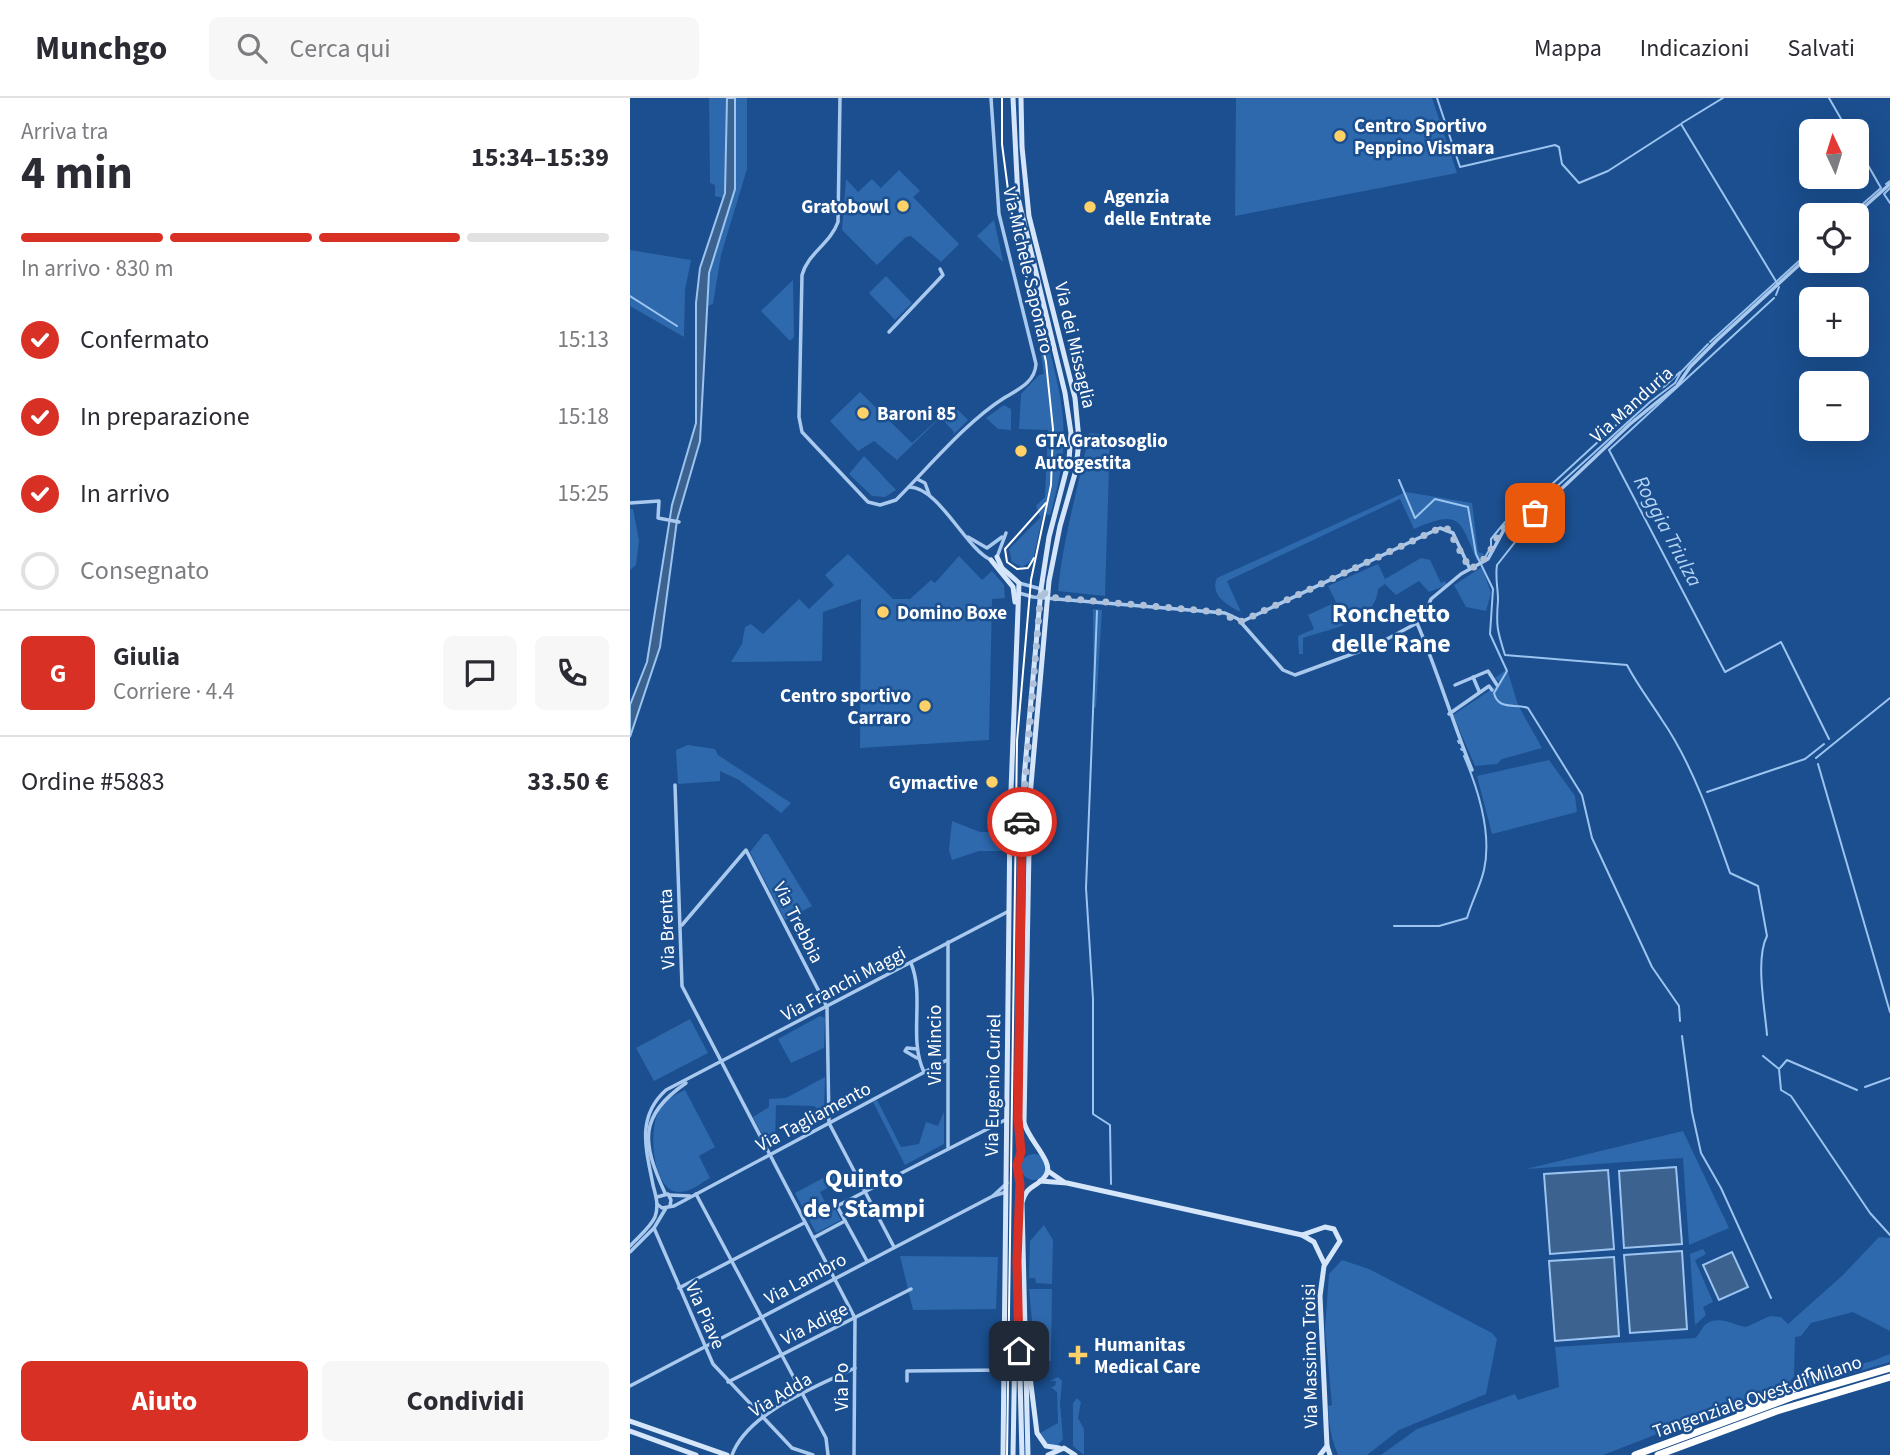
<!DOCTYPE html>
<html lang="it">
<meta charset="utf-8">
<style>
body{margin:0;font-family:"Source Sans 3",sans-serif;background:#f7f7f7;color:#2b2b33;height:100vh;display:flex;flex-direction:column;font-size:26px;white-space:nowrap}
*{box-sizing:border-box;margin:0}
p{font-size:23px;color:#7c7c81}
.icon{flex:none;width:38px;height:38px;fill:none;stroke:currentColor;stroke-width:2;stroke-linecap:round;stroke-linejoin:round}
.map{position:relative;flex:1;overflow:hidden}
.details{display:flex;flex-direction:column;background:#fff;width:630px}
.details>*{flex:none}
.needle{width:46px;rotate:356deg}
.buttons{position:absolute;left:1169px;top:21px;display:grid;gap:14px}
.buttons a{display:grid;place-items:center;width:70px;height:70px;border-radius:10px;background:#fff;box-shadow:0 7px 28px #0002;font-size:35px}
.pin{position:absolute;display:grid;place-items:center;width:60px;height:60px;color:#fff;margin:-30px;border-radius:14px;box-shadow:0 4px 10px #0006}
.courier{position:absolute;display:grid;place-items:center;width:70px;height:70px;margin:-35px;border:5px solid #d93025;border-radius:50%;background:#fff;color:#222;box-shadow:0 2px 9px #0007}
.summary em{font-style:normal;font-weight:700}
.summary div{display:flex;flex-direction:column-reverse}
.summary{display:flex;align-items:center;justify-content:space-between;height:119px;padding:0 21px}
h1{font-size:46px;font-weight:700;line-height:52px}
.bar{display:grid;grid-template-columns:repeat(4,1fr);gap:10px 7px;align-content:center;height:84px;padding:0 21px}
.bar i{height:9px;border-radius:5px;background:#e1e1e2}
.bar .active{background:#d93025}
.bar p{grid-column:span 4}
.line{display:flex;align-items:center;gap:18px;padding:0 21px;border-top:2px solid #e1e1e2}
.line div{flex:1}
.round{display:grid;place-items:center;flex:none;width:74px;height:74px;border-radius:10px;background:#f7f7f7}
ol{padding:0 21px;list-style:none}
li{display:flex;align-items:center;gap:21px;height:77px}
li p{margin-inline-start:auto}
li .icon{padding:7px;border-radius:50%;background:#d93025;color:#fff;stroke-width:4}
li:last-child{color:#7c7c81}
li i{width:38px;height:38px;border:4px solid #e1e1e2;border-radius:50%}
.button{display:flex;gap:14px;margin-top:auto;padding:14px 21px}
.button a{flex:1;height:80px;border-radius:10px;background:#d93025;color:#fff;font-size:28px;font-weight:700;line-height:80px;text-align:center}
.button a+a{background:#f7f7f7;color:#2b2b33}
header{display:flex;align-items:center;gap:42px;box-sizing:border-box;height:98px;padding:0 35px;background:#fff;border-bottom:2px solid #e1e1e2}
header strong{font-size:33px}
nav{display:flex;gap:38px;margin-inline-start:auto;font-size:24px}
.search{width:490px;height:63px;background:#f7f7f7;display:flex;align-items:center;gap:18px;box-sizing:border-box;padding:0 24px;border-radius:10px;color:#7c7c81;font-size:26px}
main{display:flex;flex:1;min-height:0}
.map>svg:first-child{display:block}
.green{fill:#2e69ad}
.water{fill:#3c6290;stroke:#9cc4f0;stroke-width:2}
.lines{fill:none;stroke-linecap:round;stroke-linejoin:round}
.stream{stroke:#9cc4f0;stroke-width:2}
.street{stroke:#a9c9ee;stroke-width:3.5}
.secondary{stroke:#d6e6fa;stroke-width:5}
.highway{stroke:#fff;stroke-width:7}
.tram{stroke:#fff;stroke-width:2}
.done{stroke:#afc1d8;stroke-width:7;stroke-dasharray:0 12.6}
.route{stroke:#d93025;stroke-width:9}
.poi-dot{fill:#ffd166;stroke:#1b4f8f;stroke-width:2.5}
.labels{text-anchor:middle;stroke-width:5;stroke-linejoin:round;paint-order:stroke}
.poi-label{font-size:19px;font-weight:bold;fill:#fff;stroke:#1b4f8f;text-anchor:start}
.street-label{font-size:19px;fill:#fff;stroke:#1b4f8f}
.water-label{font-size:21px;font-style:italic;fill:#b5d3f5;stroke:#1b4f8f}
.district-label{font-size:26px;font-weight:bold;fill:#fff;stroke:#1b4f8f}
</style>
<header>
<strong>Munchgo</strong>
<div class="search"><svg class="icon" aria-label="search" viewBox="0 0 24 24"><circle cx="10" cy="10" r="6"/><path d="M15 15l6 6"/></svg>Cerca qui</div>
<nav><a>Mappa</a><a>Indicazioni</a><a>Salvati</a></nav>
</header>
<main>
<section class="details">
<div class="summary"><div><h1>4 min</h1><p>Arriva tra</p></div><em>15:34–15:39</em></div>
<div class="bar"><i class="active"></i><i class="active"></i><i class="active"></i><i></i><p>In arrivo · 830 m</p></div>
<ol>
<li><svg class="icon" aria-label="check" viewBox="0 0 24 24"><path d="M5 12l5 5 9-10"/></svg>Confermato<p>15:13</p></li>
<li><svg class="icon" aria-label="check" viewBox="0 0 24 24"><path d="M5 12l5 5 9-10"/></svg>In preparazione<p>15:18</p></li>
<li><svg class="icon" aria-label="check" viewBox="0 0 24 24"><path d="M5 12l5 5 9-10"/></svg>In arrivo<p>15:25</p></li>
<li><i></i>Consegnato</li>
</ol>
<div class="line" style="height:126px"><b class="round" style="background:#d93025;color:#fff">G</b><div><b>Giulia</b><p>Corriere · 4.4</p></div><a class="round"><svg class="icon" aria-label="chat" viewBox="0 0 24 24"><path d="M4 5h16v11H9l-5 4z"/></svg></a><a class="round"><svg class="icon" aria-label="phone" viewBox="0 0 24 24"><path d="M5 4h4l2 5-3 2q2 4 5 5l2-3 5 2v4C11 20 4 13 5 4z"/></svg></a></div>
<div class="line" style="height:91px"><div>Ordine #5883</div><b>33.50 €</b></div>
<div class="button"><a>Aiuto</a><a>Condividi</a></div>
</section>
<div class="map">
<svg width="1260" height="1357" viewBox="0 0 1260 1357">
<rect width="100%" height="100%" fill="#1b4f8f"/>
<g class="green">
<path d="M79,0H97V70L93,100L85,98V87L80,85Z"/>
<path d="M105,0H117V71L91,157L83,206L75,209L79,175L106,68Z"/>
<path d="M606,0H802L827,75L605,118Z"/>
<path d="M269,72L290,93L283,99L329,146L311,164L281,138L276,139L247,167L212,132L216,81L228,94L242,81L251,90Z"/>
<path d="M364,122L373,163V164L347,138Z"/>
<path d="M0,152L61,162L55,192L54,239L0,208Z"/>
<path d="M256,178L282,205L265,222L239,195Z"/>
<path d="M163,182L164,239L160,243L131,213Z"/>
<path d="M409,243L418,246C436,316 441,346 420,417L413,416L403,462L392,469L382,464L379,451L412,418L410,419L406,408L415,399L418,332L389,331L391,296L409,277L414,276Z"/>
<path d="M230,294L282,345L323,307L267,362L244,343L228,353L200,323Z"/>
<path d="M374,307L381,311V332L368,331L356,320Z"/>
<path d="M325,309L338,322L323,337L324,334L313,322Z"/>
<path d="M459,335L480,337L475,498L428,493C433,439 449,388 459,335Z"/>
<path d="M234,358L266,392L255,399L242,398L219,376Z"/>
<path d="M776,394L842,405L848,454L854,456L847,463C830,421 830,411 784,431L770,401L597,483L611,514C600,509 579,498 587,480Z"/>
<path d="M0,411H3L9,443L6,467L0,472Z"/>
<path d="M218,456L263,501H280L301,482L305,485L329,458L352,482L362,473L374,487L375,500L362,501L359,642L230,650L231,501L193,514L192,563L101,564L112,546L115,529L121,526L133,536L169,501L179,511L204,487L195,477Z"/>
<path d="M791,460L800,462L811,485L815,483L817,487L799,494L789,483L766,497L755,486L748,491C746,525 698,531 673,540V556H669L668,538L684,531L678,517L706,504L698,488L748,466L755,481Z"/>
<path d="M852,469L861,495L856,513L836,509L824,487Z"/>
<path d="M463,511L472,512L466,609L464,610Z"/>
<path d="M877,571L888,607L912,650L872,661L867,666L845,668L823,617L871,585L865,580Z"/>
<path d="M58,647L85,651L88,657L161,705L151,715L109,682L90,673V683L48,686L46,652Z"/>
<path d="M919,662L945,698L947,714L862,736L847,678Z"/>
<path d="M322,723L350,734H375V753H349L322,762L319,752Z"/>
<path d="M134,736H138L182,808L155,822L120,754Z"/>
<path d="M190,918L195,920L194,950L161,965L148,941Z"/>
<path d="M60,921L78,955L24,983L6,950Z"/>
<path d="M195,979L194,1017L184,1008L146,1007L145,1046L139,1050L123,1019L139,1009V1001L156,1000Z"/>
<path d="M55,992L85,1049L69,1058L80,1080C71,1085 60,1094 50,1094C22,1095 18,1030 29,1013C35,1002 44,997 55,992Z"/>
<path d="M247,1002L271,1049L289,1046L296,1024L308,1028L314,1014V1046L275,1067L243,1004Z"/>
<path d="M1053,1033L1099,1130L1059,1147L1053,1060L896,1071Z"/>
<circle cx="404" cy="1069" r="13"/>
<path d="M206,1073L211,1083L190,1094L197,1108L202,1106L211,1122L186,1135L165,1095Z"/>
<path d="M414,1127L423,1142L422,1186L406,1185L405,1180H399L400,1143Z"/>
<path d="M1249,1139L1260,1140V1233L1223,1214L1181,1225L1171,1238L1165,1239L1164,1278L1159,1285L973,1357H751L787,1331L885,1296L888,1302L929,1289L925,1249L1065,1240C1070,1236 1071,1230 1076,1226C1089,1217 1103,1227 1116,1229L1140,1218L1151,1219L1158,1226L1213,1177Z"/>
<path d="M1073,1151L1076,1156L1065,1162L1083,1204L1073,1209L1076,1217L1065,1227L1060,1156Z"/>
<path d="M270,1158L368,1159L366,1211L283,1212Z"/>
<path d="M712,1162L739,1171L862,1235L867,1241L856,1296L769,1332L737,1357H708C701,1340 699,1327 698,1308L702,1307L695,1232L699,1176Z"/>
<path d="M399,1191H422L421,1263L410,1262L405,1256Z"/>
<path d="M1260,1256V1264L1172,1290C1178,1266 1208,1268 1228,1266C1239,1265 1250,1260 1260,1256Z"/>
<path d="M428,1279L432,1283L430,1305L433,1341L427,1348L415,1345L410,1335L428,1325L427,1294L421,1289L425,1288L426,1283H420Z"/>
<path d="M447,1300L451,1304L448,1320L454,1331V1357L443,1348V1305Z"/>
</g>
<g class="water">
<path d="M97,0H105V91L79,175L70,343L47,422L30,549L0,639V607L17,564L42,407L66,325V205L70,170L95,95Z"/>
<path d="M1046,1069L1052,1146L994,1150L989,1073Z"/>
<path d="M978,1072L984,1151L920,1156L914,1076Z"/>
<path d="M1052,1153L1057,1231L1000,1235L994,1157Z"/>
<path d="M1102,1154L1118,1189L1089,1202L1073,1167Z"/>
<path d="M984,1159L989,1238L925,1243L919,1163Z"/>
</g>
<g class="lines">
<g class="stream">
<path d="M807,0L830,69L925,47L929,49L932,66L949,85L978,73L1051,26L1147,185"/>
<path d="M1199,0L1218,33"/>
<path d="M1052,25L1093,0"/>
<path d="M1256,86L1260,83"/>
<path d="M1260,90L1254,96L1260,105"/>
<path d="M1220,117L1251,90L1227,48"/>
<path d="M1146,197L1149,189"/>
<path d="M0,198L47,228"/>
<path d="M1144,200L979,352L1095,574L1151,544L1199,641"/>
<path d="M1080,244L1181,152"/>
<path d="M769,382L785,420L805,401L838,409L846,456L863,491L860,536L877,573L864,595C868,613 886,605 898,610L952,697L962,740L1022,869L1049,908L1050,923"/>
<path d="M908,399L1020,296L1035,288L1050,274"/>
<path d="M906,411L913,402"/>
<path d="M900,425L867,467C865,479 868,490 868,502C866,528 867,532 875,557L997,567C1008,588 1020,603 1032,622C1062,665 1083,726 1100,775L1128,788L1137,838C1125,861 1135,911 1137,937"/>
<path d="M854,461L861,449V441L875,424L913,401L1020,304L1045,285L1051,274L1078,246"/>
<path d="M467,513L456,790L463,901V1016L480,1027L481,1086"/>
<path d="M828,643L829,645"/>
<path d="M831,651L832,652"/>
<path d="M1186,660L1260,600"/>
<path d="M1188,666L1260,914"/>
<path d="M1077,694L1175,661L1194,646"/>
<path d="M764,828H809L837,820C842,803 850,789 854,772C862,736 848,691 834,658"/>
<path d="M1052,938L1062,1014L1071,1055L1091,1090L1141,1200"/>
<path d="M1133,958L1149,971L1151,992L1161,998L1240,1115L1260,1137"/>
<path d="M1150,970L1157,962L1227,992"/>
<path d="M1235,989L1260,980"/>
</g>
<g class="street">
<path d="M210,0L208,124C200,146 178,155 172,177L169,319L172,334L238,404L250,407L266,402C299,369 336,324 374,300C389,291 405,284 406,266L369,116L361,0"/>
<path d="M1225,117L1260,86"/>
<path d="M259,234L313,177L310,171"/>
<path d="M287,381L295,385L299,396"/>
<path d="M279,389C309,389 335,450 361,462"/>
<path d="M0,405L29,403L28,420L49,424"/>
<path d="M338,439L357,450L372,439"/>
<path d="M367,459L376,435"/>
<path d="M389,485L411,491L418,499"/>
<path d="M389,495L403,499L595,515L608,521L653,572L665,577L744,548L787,525L794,519L801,501L831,476L858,461L876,428L908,413L1000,326L1047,288L1060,269L1087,242L1181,156"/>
<path d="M611,524L810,430L823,435L840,471"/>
<path d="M787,525C808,574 822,623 842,672"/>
<path d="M843,579L849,593"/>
<path d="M825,587L858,573L867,587"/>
<path d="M819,616L859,588L862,592"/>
<path d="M45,687L52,888L225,1220L224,1357"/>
<path d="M52,827L116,752L197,909L199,1025L264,1149"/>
<path d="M281,865C295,899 278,940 294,974"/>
<path d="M287,960L275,953L277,950L287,951"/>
<path d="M318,1049V844"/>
<path d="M35,1095C12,1045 8,1018 56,985"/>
<path d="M66,1096L196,1340L198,1357"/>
<path d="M39,1097L60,1098"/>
<path d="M363,1098L377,1085"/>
<path d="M27,1099L38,1096L41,1102L40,1108"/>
<path d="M27,1106L32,1110L44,1108L317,962"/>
<path d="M24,1130L83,1266L162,1350L183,1357"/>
<path d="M185,1139L215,1123"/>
<path d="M0,1148C8,1139 20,1130 25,1119C29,1108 26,1098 23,1087C16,1051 6,1019 36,992L379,813"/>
<path d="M0,1154L24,1130L36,1110"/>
<path d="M237,1163L207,1108L377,1021"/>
<path d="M49,1190L174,1125"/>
<path d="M277,1283V1273L374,1272"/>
<path d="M98,1284L281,1191"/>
<path d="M0,1288L363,1098L376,1094"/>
<path d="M102,1357C118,1314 186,1289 225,1270"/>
</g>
<g class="secondary">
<path d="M383,0L388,100L435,295L441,335L439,362L419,439L411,491L394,680L388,1020L392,1054L387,1067L390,1088L387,1163L392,1357"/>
<path d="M391,0L392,49L399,118L445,300L449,342L446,372L430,428L419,483L400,698L394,1024C397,1041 425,1064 416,1077C408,1090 397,1085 392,1105L398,1357"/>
<path d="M367,459L372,470L389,485L380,718L373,1357"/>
<path d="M361,462L383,489L385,504"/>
<path d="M418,1073L434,1084"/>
<path d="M410,1083L437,1085L672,1137L695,1129L704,1131L710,1143L694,1168L690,1198L697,1348L700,1357"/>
<path d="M672,1137L684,1144L694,1165"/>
<path d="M399,1271L407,1335L416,1348L429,1350"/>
<path d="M0,1323L97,1357"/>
<path d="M0,1333L66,1357"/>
<path d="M383,1357L385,1240"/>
<path d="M418,1357L434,1350L445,1357"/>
<path d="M690,1357L697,1348"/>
</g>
<g class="highway">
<path d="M1109,1313L1166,1290L1179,1273"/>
<path d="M1005,1357L1162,1299L1260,1270"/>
<path d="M1028,1357L1147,1313L1260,1279"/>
</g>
<g class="tram">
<path d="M372,0V46L380,107L416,264L423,331L421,387L401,482L387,643L377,1357"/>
<path d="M404,460L398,470L387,471L377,464L375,451L416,405"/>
</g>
</g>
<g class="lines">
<path class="done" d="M392,724L411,491L418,499L589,514L610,524L810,430L818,431L840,471C868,456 859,441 879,426C886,420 896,419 905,415"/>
<path class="route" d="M389,1253L387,1163L390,1086L387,1067L391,1054L388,1020L392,724"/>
</g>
<g class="poi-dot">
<circle cx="710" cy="38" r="7"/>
<circle cx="273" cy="108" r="7"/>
<circle cx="460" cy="109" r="7"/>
<circle cx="233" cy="315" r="7"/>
<circle cx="391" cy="353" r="7"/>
<circle cx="253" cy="514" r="7"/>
<circle cx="295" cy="608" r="7"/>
<circle cx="362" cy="684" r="7"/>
<path d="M444.5 1246.5h7v7h7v7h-7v7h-7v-7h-7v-7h7z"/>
</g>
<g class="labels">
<g class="poi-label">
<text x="724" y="34">Centro Sportivo<tspan x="724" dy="22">Peppino Vismara</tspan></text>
<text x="474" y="105">Agenzia<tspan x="474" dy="22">delle Entrate</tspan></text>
<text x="259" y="115" text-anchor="end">Gratobowl</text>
<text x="247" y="322">Baroni 85</text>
<text x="405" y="349">GTA Gratosoglio<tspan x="405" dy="22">Autogestita</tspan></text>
<text x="267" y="521">Domino Boxe</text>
<text x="281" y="604" text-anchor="end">Centro sportivo<tspan x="281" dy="22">Carraro</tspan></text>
<text x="348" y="691" text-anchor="end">Gymactive</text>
<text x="464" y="1253">Humanitas<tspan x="464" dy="22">Medical Care</tspan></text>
</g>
<g class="street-label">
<text transform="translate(399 172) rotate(77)" y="7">Via Michele Saponaro</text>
<text transform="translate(446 247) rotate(77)" y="7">Via dei Missaglia</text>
<text transform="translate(1001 306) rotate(-42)" y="7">Via Manduria</text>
<text transform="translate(169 824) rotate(63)" y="7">Via Trebbia</text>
<text transform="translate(36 831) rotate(-92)" y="7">Via Brenta</text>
<text transform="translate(213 885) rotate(-28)" y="7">Via Franchi Maggi</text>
<text transform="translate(304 947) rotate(-90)" y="7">Via Mincio</text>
<text transform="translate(362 987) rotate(-89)" y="7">Via Eugenio Curiel</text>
<text transform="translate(183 1018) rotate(-28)" y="7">Via Tagliamento</text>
<text transform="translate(175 1180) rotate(-28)" y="7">Via Lambro</text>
<text transform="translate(76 1217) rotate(66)" y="7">Via Piave</text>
<text transform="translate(184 1225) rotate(-27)" y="7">Via Adige</text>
<text transform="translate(679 1258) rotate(-91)" y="7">Via Massimo Troisi</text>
<text transform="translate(211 1289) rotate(-90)" y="7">Via Po</text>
<text transform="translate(150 1296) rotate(-31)" y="7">Via Adda</text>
<text transform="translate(1127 1298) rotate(-19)" y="7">Tangenziale Ovest di Milano</text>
</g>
<g class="water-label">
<text transform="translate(1038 433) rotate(62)" y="7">Roggia Triulza</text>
</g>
<g class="district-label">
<text x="761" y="524">Ronchetto<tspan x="761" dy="30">delle Rane</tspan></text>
<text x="234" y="1089">Quinto<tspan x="234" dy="30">de' Stampi</tspan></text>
</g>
</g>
</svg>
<div class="buttons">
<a><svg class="needle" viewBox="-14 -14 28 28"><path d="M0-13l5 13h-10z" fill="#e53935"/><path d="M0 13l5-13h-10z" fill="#7c7c81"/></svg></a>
<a><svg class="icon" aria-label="locate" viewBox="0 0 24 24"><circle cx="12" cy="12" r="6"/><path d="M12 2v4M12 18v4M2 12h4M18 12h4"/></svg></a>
<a>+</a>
<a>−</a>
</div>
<div class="pin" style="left:905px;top:415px;background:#ea580c"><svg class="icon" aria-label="bag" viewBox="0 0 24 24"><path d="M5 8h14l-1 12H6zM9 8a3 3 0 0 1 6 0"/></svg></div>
<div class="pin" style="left:389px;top:1253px;background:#1f2937"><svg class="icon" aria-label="home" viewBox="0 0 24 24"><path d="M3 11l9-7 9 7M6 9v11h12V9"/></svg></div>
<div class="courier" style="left:392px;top:724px"><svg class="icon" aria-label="car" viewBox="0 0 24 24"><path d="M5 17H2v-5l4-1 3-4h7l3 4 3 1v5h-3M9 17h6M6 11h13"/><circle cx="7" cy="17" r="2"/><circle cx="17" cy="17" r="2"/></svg></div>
</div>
</main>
